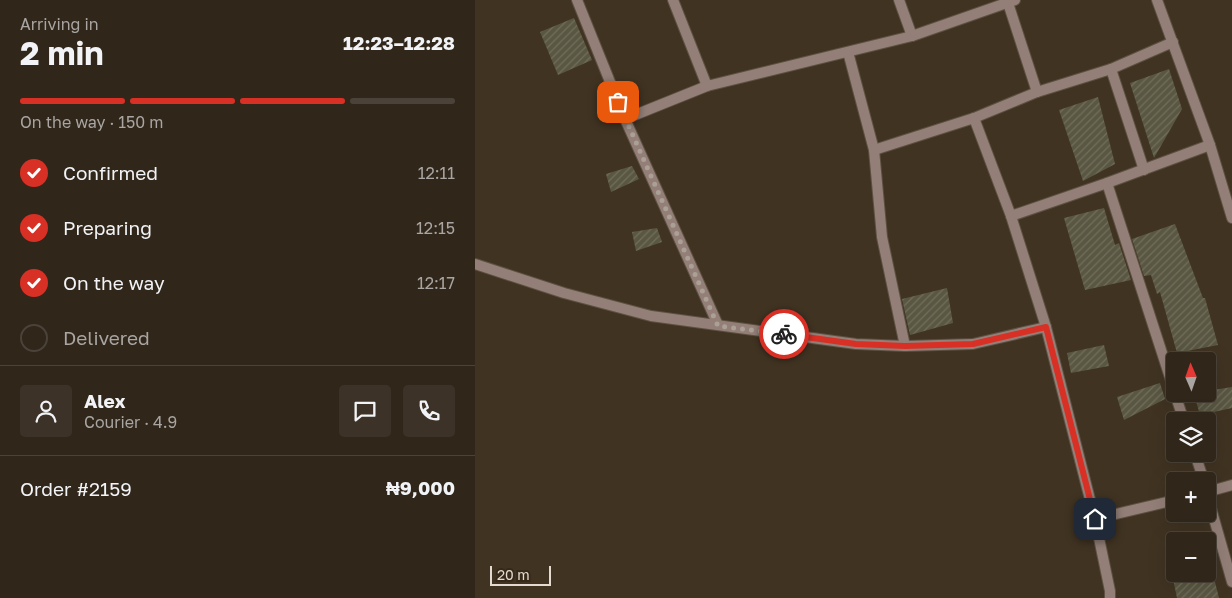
<!DOCTYPE html>
<meta charset="utf-8">
<style>
body{margin:0;font-family:"Golos Text",sans-serif;background:#3c3227;color:#f1f3f6;height:100vh;display:flex;flex-direction:column;font-size:19px;white-space:nowrap}
*{box-sizing:border-box;margin:0}
p{font-size:16px;color:#a8a5a2}
.icon{flex:none;width:28px;height:28px;fill:none;stroke:currentColor;stroke-width:2;stroke-linecap:round;stroke-linejoin:round}
.map{position:relative;flex:1;overflow:hidden}
.details{display:flex;flex-direction:column;background:#30261a;width:475px}
.details>*{flex:none}
.needle{width:32px;rotate:358deg}
.buttons{position:absolute;left:691px;top:352px;display:grid;gap:10px}
.buttons a{display:grid;place-items:center;width:50px;height:50px;border-radius:5px;background:#30261a;box-shadow:0 5px 20px #0002,0 0 0 1px #4b4339;font-size:25px}
.scale{position:absolute;left:15px;bottom:12px;width:61px;box-sizing:border-box;padding-left:5px;border:2px solid #e3dbd1;border-top:0;font-size:14px;line-height:18px;white-space:nowrap;color:#e3dbd1;-webkit-text-stroke:4px #362919;paint-order:stroke}
.pin{position:absolute;display:grid;place-items:center;width:42px;height:42px;color:#fff;margin:-21px;border-radius:10px;box-shadow:0 2px 8px #0006}
.courier{position:absolute;display:grid;place-items:center;width:50px;height:50px;margin:-25px;border:4px solid #d93025;border-radius:50%;background:#fff;color:#222;box-shadow:0 1px 6px #0007}
.headline em{font-style:normal;font-weight:700}
.headline div{display:flex;flex-direction:column-reverse}
.headline{display:flex;align-items:center;justify-content:space-between;height:85px;padding:0 20px}
h1{font-size:32px;font-weight:700;line-height:38px}
.bar{display:grid;grid-template-columns:repeat(4,1fr);gap:8px 5px;align-content:center;height:60px;padding:0 20px}
.bar i{height:6px;border-radius:4px;background:#4b4339}
.bar .selected{background:#d93025}
.bar p{grid-column:span 4}
.line{display:flex;align-items:center;gap:12px;padding:0 20px;border-top:1px solid #4b4339}
.line div{flex:1}
.round{display:grid;place-items:center;flex:none;width:52px;height:52px;border-radius:5px;background:#3c3227}
ol{padding:0 20px;list-style:none}
li{display:flex;align-items:center;gap:15px;height:55px}
li p{margin-inline-start:auto}
li .icon{padding:5px;border-radius:50%;background:#d93025;color:#fff;stroke-width:4}
li:last-child{color:#a8a5a2}
li i{width:28px;height:28px;border:2px solid #4b4339;border-radius:50%}
main{display:flex;flex:1;min-height:0}
.map>svg:first-child{display:block}
.building{fill:url(#building-hatch)}
.lines{fill:none;stroke-linecap:round;stroke-linejoin:round}
.minor-casing{stroke:#5d5142;stroke-width:12}
.minor{stroke:#937f78;stroke-width:10}
.done{stroke:#aaa094;stroke-width:5;stroke-dasharray:0 9}
.route{stroke:#d93025;stroke-width:6}
</style>
<main>
<section class="details">
<div class="headline"><div><h1>2 min</h1><p>Arriving in</p></div><em>12:23–12:28</em></div>
<div class="bar"><i class="selected"></i><i class="selected"></i><i class="selected"></i><i></i><p>On the way · 150 m</p></div>
<ol>
<li><svg class="icon" aria-label="check" viewBox="0 0 24 24"><path d="M5 12l5 5 9-10"/></svg>Confirmed<p>12:11</p></li>
<li><svg class="icon" aria-label="check" viewBox="0 0 24 24"><path d="M5 12l5 5 9-10"/></svg>Preparing<p>12:15</p></li>
<li><svg class="icon" aria-label="check" viewBox="0 0 24 24"><path d="M5 12l5 5 9-10"/></svg>On the way<p>12:17</p></li>
<li><i></i>Delivered</li>
</ol>
<div class="line" style="height:90px"><a class="round"><svg class="icon" aria-label="person" viewBox="0 0 24 24"><circle cx="12" cy="8" r="4"/><path d="M4 21q1-7 8-7t8 7"/></svg></a><div><b>Alex</b><p>Courier · 4.9</p></div><a class="round"><svg class="icon" aria-label="chat" viewBox="0 0 24 24"><path d="M4 5h16v11H9l-5 4z"/></svg></a><a class="round"><svg class="icon" aria-label="phone" viewBox="0 0 24 24"><path d="M5 4h4l2 5-3 2q2 4 5 5l2-3 5 2v4C11 20 4 13 5 4z"/></svg></a></div>
<div class="line" style="height:65px"><div>Order #2159</div><b>₦9,000</b></div>
</section>
<div class="map">
<svg width="757" height="598" viewBox="0 0 757 598">
<defs>
<pattern id="building-hatch" width="6" height="6" patternUnits="userSpaceOnUse" patternTransform="scale(1.25)"><rect width="6" height="6" fill="#595742"/><path d="M-1 1l2-2M0 6l6-6M5 7l2-2" fill="none" stroke="#716f5c"/></pattern>
</defs>
<rect width="100%" height="100%" fill="#403322"/>
<g class="building">
<path d="M99,18L117,60L83,75L65,32Z"/>
<path d="M694,69L707,109L679,158L655,83Z"/>
<path d="M623,97L640,164L608,181L584,110Z"/>
<path d="M157,166L164,179L136,192L131,174Z"/>
<path d="M629,208L640,245L644,243L656,280L610,290L589,218Z"/>
<path d="M700,224L728,298H730L743,345L702,353L685,292L682,294L676,275L669,276L657,239Z"/>
<path d="M182,228L187,242L161,251L157,232Z"/>
<path d="M472,288L478,323L435,335L427,299Z"/>
<path d="M629,345L634,366L596,373L592,353Z"/>
<path d="M685,383L690,399L649,420L642,397Z"/>
<path d="M757,387V408L725,415L719,394H732V391Z"/>
<path d="M697,574H738L744,598H702Z"/>
</g>
<g class="lines">
<g class="minor-casing">
<g id="minor">
<path d="M102,0L150,119L243,325"/>
<path d="M198,0L232,86"/>
<path d="M424,0L437,36"/>
<path d="M682,0L735,145L757,218"/>
<path d="M533,3L562,92"/>
<path d="M373,52L399,150L407,237L430,346"/>
<path d="M636,69L669,170"/>
<path d="M499,118L536,216L571,327L620,519L635,591V598"/>
<path d="M150,119L232,86L437,36L540,0"/>
<path d="M399,150L499,118L562,92L636,69L698,42"/>
<path d="M632,183L700,393"/>
<path d="M536,216L632,183L735,145"/>
<path d="M0,264L89,293L176,316L381,344L430,346L498,344L571,327"/>
<path d="M700,394L709,421"/>
<path d="M720,454L729,481"/>
<path d="M732,492L757,485"/>
<path d="M732,494L757,582"/>
<path d="M620,519L700,500"/>
</g>
</g>
<use href="#minor" class="minor"/>
</g>
<g class="lines">
<path class="done" d="M143,102L243,326L309,334"/>
<path class="route" d="M309,334L381,344L430,346L498,344L571,327L620,519"/>
</g>
</svg>
<div class="buttons">
<a><svg class="needle" viewBox="-14 -14 28 28"><path d="M0-13l5 13h-10z" fill="#e53935"/><path d="M0 13l5-13h-10z" fill="#a8a5a2"/></svg></a>
<a><svg class="icon" aria-label="layers" viewBox="0 0 24 24"><path d="M12 4l9 5-9 5-9-5zM3 14l9 5 9-5"/></svg></a>
<a>+</a>
<a>−</a>
</div>
<div class="scale">20 m</div>
<div class="pin" style="left:143px;top:102px;background:#ea580c"><svg class="icon" aria-label="bag" viewBox="0 0 24 24"><path d="M5 8h14l-1 12H6zM9 8a3 3 0 0 1 6 0"/></svg></div>
<div class="pin" style="left:620px;top:519px;background:#1f2937"><svg class="icon" aria-label="home" viewBox="0 0 24 24"><path d="M3 11l9-7 9 7M6 9v11h12V9"/></svg></div>
<div class="courier" style="left:309px;top:334px"><svg class="icon" aria-label="bike" viewBox="0 0 24 24"><circle cx="6" cy="16" r="4"/><circle cx="18" cy="16" r="4"/><path d="M6 16l4-8h5l3 8M10 8l3 8H6M13 5h3"/></svg></div>
</div>
</main>
